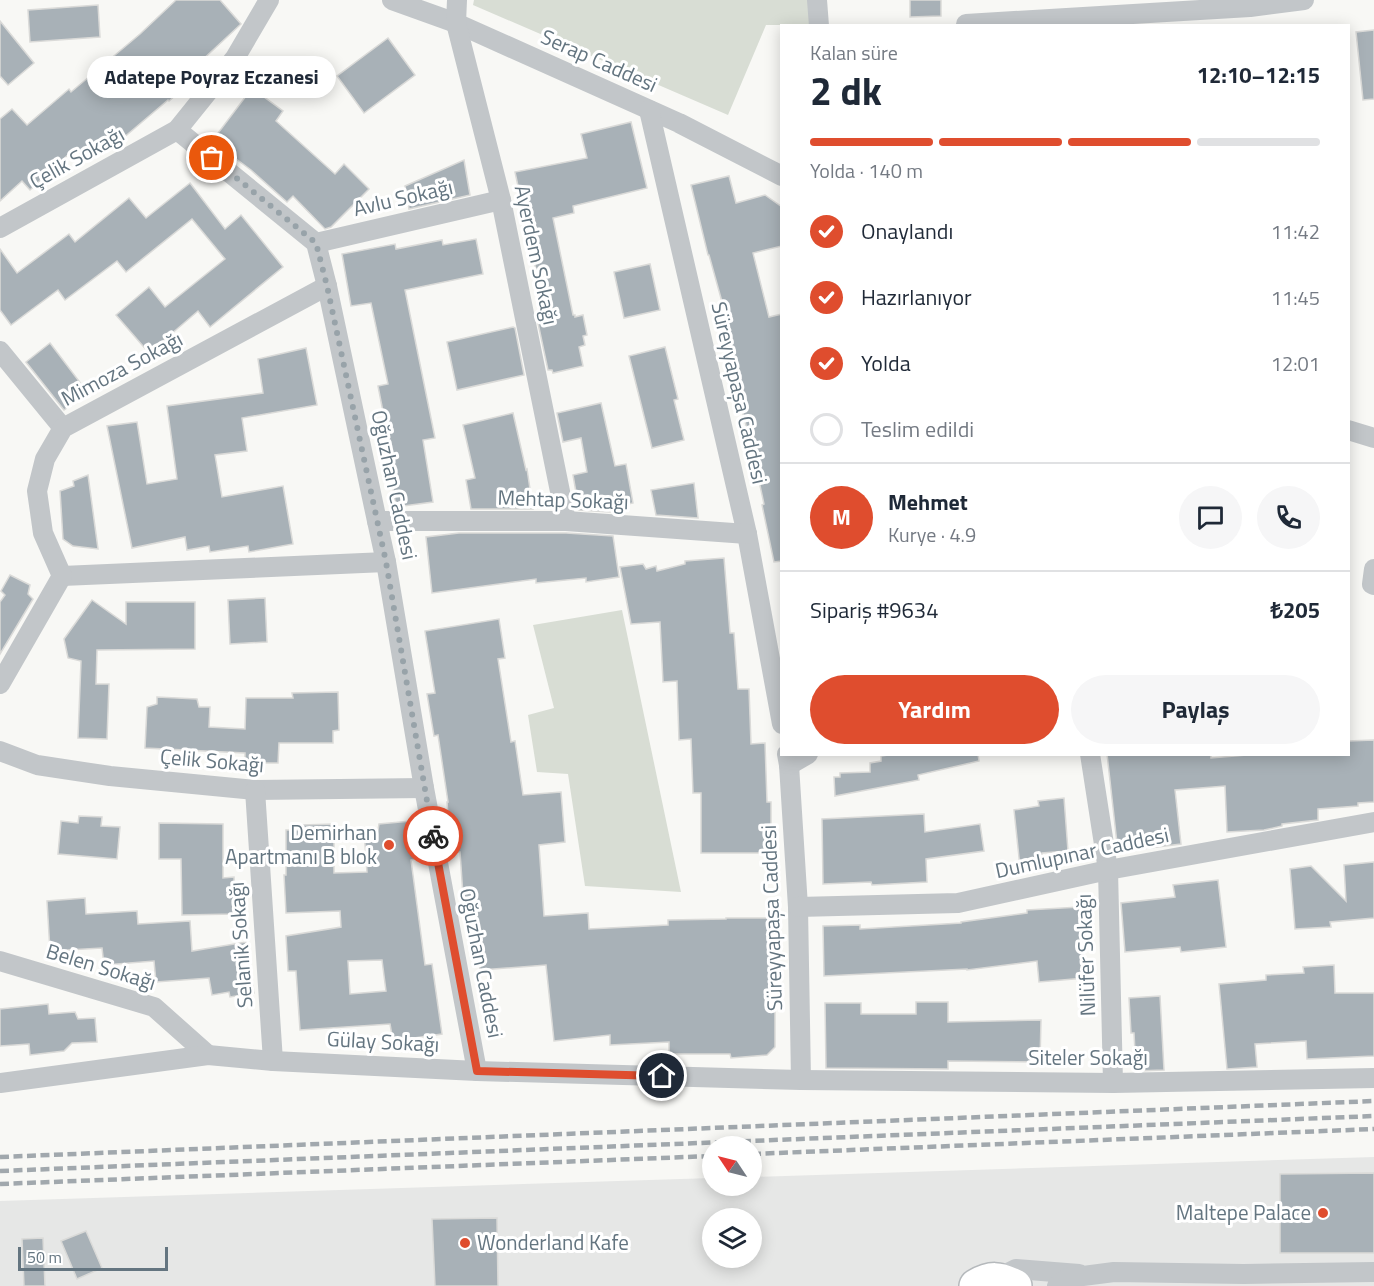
<!DOCTYPE html>
<html lang="tr">
<meta charset="utf-8">
<style>
body{margin:0;font-family:"Titillium Web",sans-serif;background:#f6f6f7;color:#1f2937;height:100vh;display:flex;flex-direction:column;font-size:22px;white-space:nowrap}
*{box-sizing:border-box;margin:0}
p{font-size:20px;color:#747a83}
.icon{flex:none;width:33px;height:33px;fill:none;stroke:currentColor;stroke-width:2;stroke-linecap:round;stroke-linejoin:round}
.map{position:relative;flex:1;overflow:hidden}
.side{position:absolute;left:780px;top:24px;width:570px;height:732px;display:flex;flex-direction:column;background:#fff;border-radius:0px;box-shadow:0 3px 15px #0003}
.side>*{flex:none}
.needle{width:39px;rotate:305deg}
.controls{position:absolute;left:702px;top:1136px;display:grid;gap:12px}
.controls a{display:grid;place-items:center;width:60px;height:60px;border-radius:50%;background:#fff;box-shadow:0 3px 15px #0003;font-size:30px}
.scale{position:absolute;left:18px;bottom:15px;width:150px;box-sizing:border-box;padding-left:6px;border:3px solid #647580;border-top:0;font-size:16px;line-height:21px;white-space:nowrap;color:#647580;-webkit-text-stroke:4px #fff;paint-order:stroke}
.pin{position:absolute;display:grid;place-items:center;width:51px;height:51px;color:#fff;margin:-26px;border:3px solid #fff;border-radius:50%;box-shadow:0 2px 6px #0007}
.courier{position:absolute;display:grid;place-items:center;width:60px;height:60px;margin:-30px;border:4px solid #df4d2e;border-radius:50%;background:#fff;color:#222;box-shadow:0 2px 8px #0007}
.bubble{position:absolute;height:42px;border-radius:21px;background:#fff;box-shadow:0 3px 15px #0003;font-size:20px;font-weight:700;line-height:42px;text-align:center}
.summary em{font-style:normal;font-weight:700}
.summary div{display:flex;flex-direction:column-reverse}
.summary{display:flex;align-items:center;justify-content:space-between;height:102px;padding:0 30px}
h1{font-size:39px;font-weight:700;line-height:45px}
.bar{display:grid;grid-template-columns:repeat(4,1fr);gap:9px 6px;align-content:center;height:72px;padding:0 30px}
.bar i{height:8px;border-radius:4px;background:#e0e1e3}
.bar .on{background:#df4d2e}
.bar p{grid-column:span 4}
.line{display:flex;align-items:center;gap:15px;padding:0 30px;border-top:2px solid #e0e1e3}
.line div{flex:1}
.round{display:grid;place-items:center;flex:none;width:63px;height:63px;border-radius:32px;background:#f6f6f7}
ol{padding:0 30px;list-style:none}
li{display:flex;align-items:center;gap:18px;height:66px}
li p{margin-inline-start:auto}
li .icon{padding:6px;border-radius:50%;background:#df4d2e;color:#fff;stroke-width:4}
li:last-child{color:#747a83}
li i{width:33px;height:33px;border:3px solid #e0e1e3;border-radius:50%}
.cta{display:flex;gap:12px;margin-top:auto;padding:12px 30px}
.cta a{flex:1;height:69px;border-radius:36px;background:#df4d2e;color:#fff;font-size:24px;font-weight:700;line-height:69px;text-align:center}
.cta a+a{background:#f6f6f7;color:#1f2937}
.map>svg:first-child{display:block}
.built{fill:#e6e7e6;fill-rule:evenodd}
.green{fill:#d8ddd4}
.building{fill:#a8b1b7;stroke:#dadad8;stroke-width:1.5;fill-rule:evenodd}
.lines{fill:none;stroke-linecap:round;stroke-linejoin:round}
.highway-casing{stroke:#b5b9bc;stroke-width:36}
.street{stroke:#c2c6c9;stroke-width:20}
.highway{stroke:#fff;stroke-width:33}
.rail{stroke:#a1a8ad;stroke-width:4.5;stroke-dasharray:9 4.5;stroke-linecap:butt}
.done{stroke:#98a3a9;stroke-width:6;stroke-dasharray:0 10.8}
.route{stroke:#df4d2e;stroke-width:8}
.poi-dot{fill:#df4d2e;stroke:#fff;stroke-width:2}
.labels{text-anchor:middle;stroke-width:6;stroke-linejoin:round;paint-order:stroke}
.street-label{font-size:21px;fill:#647580;stroke:#fff}
.poi-label{font-size:21px;fill:#647580;stroke:#fff;text-anchor:end}
</style>
<div class="map">
<svg width="1374" height="1286" viewBox="0 0 1374 1286">
<rect width="100%" height="100%" fill="#f8f8f5"/>
<path class="built" d="M1374,1157V1286H0V1201L712,1178V1185H752V1177ZM712,1218H752V1257H712Z"/>
<g class="green">
<path d="M474,0H809L811,25H766L728,115L473,5Z"/>
<path d="M622,610L681,892L585,886L568,774L537,772L528,715L554,708L533,625Z"/>
</g>
<g class="building">
<path d="M176,0H220L241,24L198,64L204,70L169,101L168,100L122,139L114,130L78,162L70,153L30,190L22,181L0,201V119L12,109L27,125L69,89L71,92L140,34Z"/>
<path d="M910,0H941V16L910,17Z"/>
<path d="M98,5L100,37L30,42L28,10Z"/>
<path d="M0,21L34,63L8,85L0,76Z"/>
<path d="M1374,30V99L1363,100L1356,32Z"/>
<path d="M388,38L415,75L364,113L337,76Z"/>
<path d="M252,88L283,111L276,121L335,174L344,164L369,189L331,227L325,229L293,196L287,202L251,170L212,141Z"/>
<path d="M631,122L647,188L573,206L574,213L553,218L573,315H575V317L583,315L587,335L583,336L585,345L579,347L583,366L553,373L552,370H548L538,323L547,321L515,172L587,158L581,134Z"/>
<path d="M464,160L470,195L409,209L405,186Z"/>
<path d="M729,176L736,203L765,195L782,207V246L753,253L769,317L782,314V561L774,562L762,505L764,504L751,444L736,388L723,328L729,327L709,255H708L691,185Z"/>
<path d="M190,183L225,229L241,215L283,267L210,327L198,311L149,353L116,315L149,287L165,307L225,259L192,219L126,272L117,261L65,300L58,290L11,325L0,310V249L17,273L69,234L75,242L129,198L146,218Z"/>
<path d="M476,239L483,274L405,290L435,438L423,440L433,502L396,507L390,469L394,468L378,386L388,384L371,303L351,306L342,254L395,244L396,249L442,240L443,245Z"/>
<path d="M650,264L660,310L624,318L614,272Z"/>
<path d="M513,327L515,328L524,375L457,390L447,342Z"/>
<path d="M50,343L88,393L64,410L26,362Z"/>
<path d="M665,347L678,399L674,400L684,440L652,448L629,356Z"/>
<path d="M306,348L317,405L242,418L247,451L215,455L222,497L283,486L293,544L249,552L248,546L210,552L209,546L187,550L185,537L132,548L107,426L137,422L147,484L177,479L167,406L263,393L258,359Z"/>
<path d="M601,403L615,466L626,464L633,503L610,508V512L579,510L573,475L587,472L581,438L563,442L557,413Z"/>
<path d="M513,413L526,470L527,469L533,509H471L466,480L475,478L463,425Z"/>
<path d="M88,475L98,549L73,546L63,539L60,491L74,486L73,481Z"/>
<path d="M694,483L698,518L656,515L651,490Z"/>
<path d="M459,533H566L613,536L619,577L586,582V578L536,583V579L432,593L426,537Z"/>
<path d="M724,558L730,633H734L738,689H749L751,744L765,743L767,802H771V853H701V793H693L691,739L679,740L677,681L663,682L660,622L631,624L620,567L643,564L646,569L656,566L657,571L685,564V561Z"/>
<path d="M10,575L30,585L28,594L33,599L0,654V602L5,595L1,591Z"/>
<path d="M265,598L267,642L230,644L228,600Z"/>
<path d="M92,600L126,624V602H195V649L97,650L96,684H109L107,739L78,738L81,661L68,658L64,639Z"/>
<path d="M499,619L505,658L498,659L511,742L515,741L523,795L561,792L565,842L539,845L544,916L588,913L589,929L668,925V920L726,919V918H771L773,984H775V1047L767,1055L731,1058L730,1054H669V1042L610,1045V1035L554,1041L546,965L480,970L475,909L464,910L460,852L451,853L447,802H448L438,735L434,736L427,694L435,693L425,631Z"/>
<path d="M338,692L339,730L333,731V743H279L278,763H245V753L145,748L147,707L157,704V697L197,699L199,707H210L209,727L245,729L246,698H293L292,693Z"/>
<path d="M1374,740V802L1358,803V806L1318,809V820L1282,824V826L1264,830L1227,832L1225,786L1175,790L1181,844L1118,852L1107,754H1211V758L1259,754H1348V741Z"/>
<path d="M896,754H978L979,761L918,775L919,780L835,796L834,777H840V773L870,772V763L881,761V756Z"/>
<path d="M1064,798L1068,851L1042,853L1041,865L1020,867L1014,810L1039,806L1038,801Z"/>
<path d="M924,814L925,832L980,824L984,851L926,859L927,882L872,885L871,882L823,884L822,819Z"/>
<path d="M79,816L102,817L101,826L120,827L117,859L58,854L61,821L78,823Z"/>
<path d="M411,821L415,859L411,860L425,965L432,964L442,1034L393,1041L390,1024L300,1030L296,971H288L286,936L341,927L340,911L286,913L284,875H286V830H300L302,825L334,824V873L367,872L364,831L378,830L379,824ZM382,960L386,991L350,994L348,961Z"/>
<path d="M159,823L223,824V878L234,877L235,914L182,915L181,859H159Z"/>
<path d="M1374,862V918L1330,922L1331,927L1295,929L1290,869L1311,866L1346,901L1344,865Z"/>
<path d="M1218,880L1226,947L1181,952L1180,947L1125,952L1121,903L1175,897L1173,885Z"/>
<path d="M85,898L86,914L137,911L138,924L190,921L192,951L246,942L254,993L230,997L229,992L212,995L209,978L156,982L154,961L104,965L102,948L50,951L47,901Z"/>
<path d="M1080,907L1085,978L1039,982L1037,961L967,970V969L824,976L823,926L860,925V929L961,923V922L1027,913V910Z"/>
<path d="M1334,965L1335,993H1374V1056L1307,1059L1306,1041L1255,1044L1257,1067L1227,1069L1219,984L1266,980V975L1304,973L1303,967Z"/>
<path d="M1160,996L1164,1070L1136,1071L1134,1033H1131L1129,998Z"/>
<path d="M916,1002H948V1022L1041,1020L1040,1062L948,1061V1069L826,1068L825,1003H861V1014H916Z"/>
<path d="M48,1004L49,1014L75,1012L78,1019L95,1018L97,1042L72,1043L64,1051L30,1055L29,1044L0,1046V1009Z"/>
<path d="M1374,1173V1253H1280V1174Z"/>
<path d="M497,1218L498,1286H435L432,1219Z"/>
<path d="M86,1231L102,1268L77,1279L61,1241Z"/>
<path d="M43,1238L45,1286H24L22,1239Z"/>
</g>
<g class="lines">
<g class="highway-casing">
<path id="highway" d="M976,1286C991,1277 999,1278 1015,1286"/>
</g>
<g class="street">
<path d="M392,0L456,23L679,123L782,176"/>
<path d="M457,0L456,23L501,200L566,521"/>
<path d="M817,0L819,26"/>
<path d="M966,26V24L1250,7L1304,0"/>
<path d="M649,110L747,534L782,724"/>
<path d="M177,130L316,243L327,286L377,521L386,562L424,788L477,1071"/>
<path d="M0,228L177,130L235,58L269,0"/>
<path d="M316,243L501,200"/>
<path d="M0,351L63,428"/>
<path d="M1348,430L1374,438"/>
<path d="M377,521H566L747,534"/>
<path d="M1374,569L1372,584L1374,585"/>
<path d="M62,576L386,562"/>
<path d="M0,684L62,576L43,533L37,491L45,459L63,428L327,286"/>
<path d="M0,751L37,765L110,776L255,790L424,788"/>
<path d="M787,754L789,765L798,907L801,1080"/>
<path d="M1090,754L1108,870L1113,1083"/>
<path d="M789,765L808,754"/>
<path d="M255,790L273,1061"/>
<path d="M798,907L958,903L1108,870L1374,822"/>
<path d="M0,961L154,1007L208,1055"/>
<path d="M0,1083L208,1055L273,1061L477,1071L801,1080L1113,1083L1374,1078"/>
<path d="M996,1279L1016,1269L1079,1274"/>
<path d="M1057,1286L1068,1278L1114,1272L1244,1274L1374,1272"/>
</g>
<use href="#highway" class="highway"/>
<g class="rail">
<path d="M752,1154L1374,1129"/>
<path d="M0,1157L1374,1101"/>
<path d="M0,1171L1374,1116"/>
<path d="M0,1184L712,1156"/>
</g>
</g>
<g class="lines">
<path class="done" d="M212,158L316,243L327,286L386,562L433,836"/>
<path class="route" d="M433,836L477,1071L662,1076"/>
</g>
<g class="poi-dot">
<circle cx="389" cy="845" r="6"/>
<circle cx="1323" cy="1213" r="6"/>
<circle cx="465" cy="1243" r="6"/>
</g>
<g class="labels">
<g class="street-label">
<text transform="translate(599 61) rotate(24)" y="7">Serap Caddesi</text>
<text transform="translate(77 158) rotate(-29)" y="7">Çelik Sokağı</text>
<text transform="translate(403 198) rotate(-13)" y="7">Avlu Sokağı</text>
<text transform="translate(536 255) rotate(78)" y="7">Ayerdem Sokağı</text>
<text transform="translate(122 369) rotate(-28)" y="7">Mimoza Sokağı</text>
<text transform="translate(739 393) rotate(77)" y="7">Süreyyapaşa Caddesi</text>
<text transform="translate(394 485) rotate(78)" y="7">Oğuzhan Caddesi</text>
<text transform="translate(563 500) rotate(2)" y="7">Mehtap Sokağı</text>
<text transform="translate(212 761) rotate(5)" y="7">Çelik Sokağı</text>
<text transform="translate(1082 853) rotate(-12)" y="7">Dumlupınar Caddesi</text>
<text transform="translate(772 918) rotate(-92)" y="7">Süreyyapaşa Caddesi</text>
<text transform="translate(241 945) rotate(-94)" y="7">Selanik Sokağı</text>
<text transform="translate(1086 955) rotate(-92)" y="7">Nilüfer Sokağı</text>
<text transform="translate(481 963) rotate(79)" y="7">Oğuzhan Caddesi</text>
<text transform="translate(101 967) rotate(17)" y="7">Belen Sokağı</text>
<text transform="translate(383 1042) rotate(3)" y="7">Gülay Sokağı</text>
<text x="1088" y="1065">Siteler Sokağı</text>
</g>
<g class="poi-label">
<text x="377" y="840">Demirhan<tspan x="377" dy="24">Apartmanı B blok</tspan></text>
<text x="1311" y="1220">Maltepe Palace</text>
<text x="477" y="1250" text-anchor="start">Wonderland Kafe</text>
</g>
</g>
</svg>
<div class="controls">
<a><svg class="needle" viewBox="-14 -14 28 28"><path d="M0-13l5 13h-10z" fill="#e53935"/><path d="M0 13l5-13h-10z" fill="#747a83"/></svg></a>
<a><svg class="icon" aria-label="layers" viewBox="0 0 24 24"><path d="M12 4l9 5-9 5-9-5zM3 14l9 5 9-5"/></svg></a>
</div>
<div class="scale">50 m</div>
<div class="pin" style="left:212px;top:158px;background:#ea580c"><svg class="icon" aria-label="bag" viewBox="0 0 24 24"><path d="M5 8h14l-1 12H6zM9 8a3 3 0 0 1 6 0"/></svg></div>
<div class="pin" style="left:662px;top:1076px;background:#1f2937"><svg class="icon" aria-label="home" viewBox="0 0 24 24"><path d="M3 11l9-7 9 7M6 9v11h12V9"/></svg></div>
<div class="courier" style="left:433px;top:836px"><svg class="icon" aria-label="bike" viewBox="0 0 24 24"><circle cx="6" cy="16" r="4"/><circle cx="18" cy="16" r="4"/><path d="M6 16l4-8h5l3 8M10 8l3 8H6M13 5h3"/></svg></div>
<div class="bubble" style="left:87px;top:56px;width:249px">Adatepe Poyraz Eczanesi</div>
<section class="side">
<div class="summary"><div><h1>2 dk</h1><p>Kalan süre</p></div><em>12:10–12:15</em></div>
<div class="bar"><i class="on"></i><i class="on"></i><i class="on"></i><i></i><p>Yolda · 140 m</p></div>
<ol>
<li><svg class="icon" aria-label="check" viewBox="0 0 24 24"><path d="M5 12l5 5 9-10"/></svg>Onaylandı<p>11:42</p></li>
<li><svg class="icon" aria-label="check" viewBox="0 0 24 24"><path d="M5 12l5 5 9-10"/></svg>Hazırlanıyor<p>11:45</p></li>
<li><svg class="icon" aria-label="check" viewBox="0 0 24 24"><path d="M5 12l5 5 9-10"/></svg>Yolda<p>12:01</p></li>
<li><i></i>Teslim edildi</li>
</ol>
<div class="line" style="height:108px"><b class="round" style="background:#df4d2e;color:#fff">M</b><div><b>Mehmet</b><p>Kurye · 4.9</p></div><a class="round"><svg class="icon" aria-label="chat" viewBox="0 0 24 24"><path d="M4 5h16v11H9l-5 4z"/></svg></a><a class="round"><svg class="icon" aria-label="phone" viewBox="0 0 24 24"><path d="M5 4h4l2 5-3 2q2 4 5 5l2-3 5 2v4C11 20 4 13 5 4z"/></svg></a></div>
<div class="line" style="height:78px"><div>Sipariş #9634</div><b>₺205</b></div>
<div class="cta"><a>Yardım</a><a>Paylaş</a></div>
</section>
</div>
